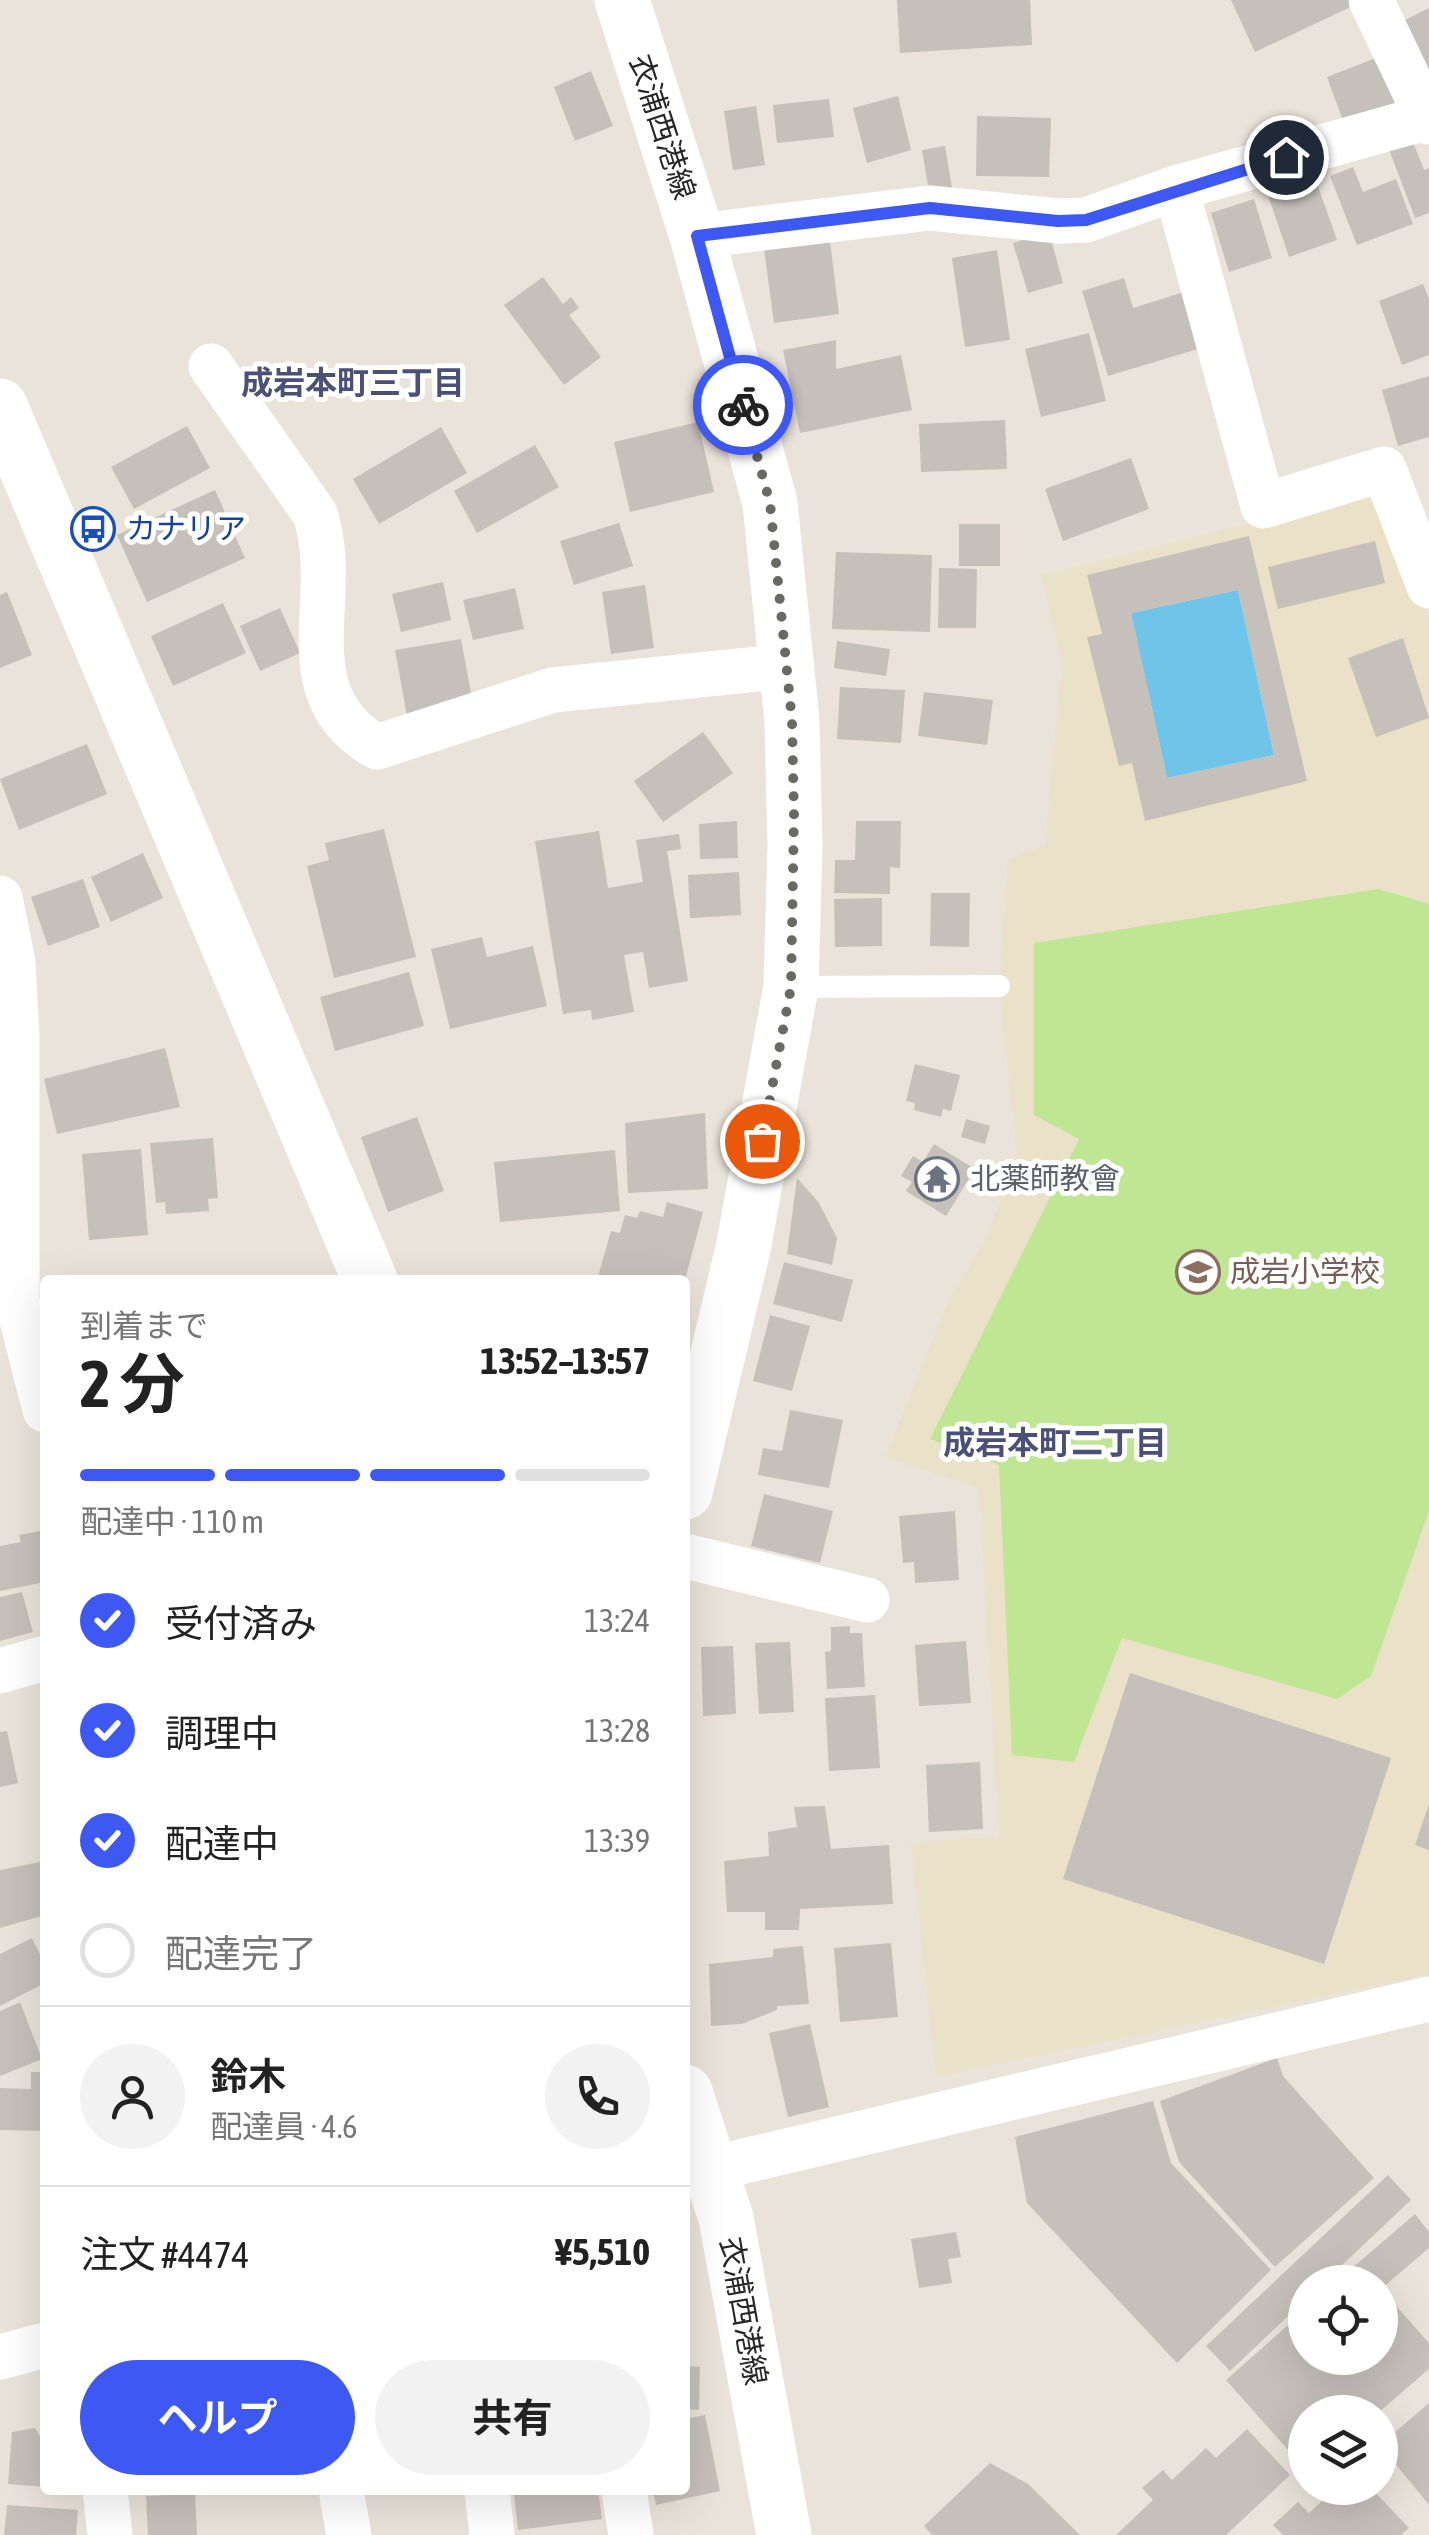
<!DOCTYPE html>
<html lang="ja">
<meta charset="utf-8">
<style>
body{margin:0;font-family:"Asap Condensed","Noto Sans JP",sans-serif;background:#f2f2f2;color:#222;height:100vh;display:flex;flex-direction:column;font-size:38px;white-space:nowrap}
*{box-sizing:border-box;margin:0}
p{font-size:32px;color:#767676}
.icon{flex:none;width:55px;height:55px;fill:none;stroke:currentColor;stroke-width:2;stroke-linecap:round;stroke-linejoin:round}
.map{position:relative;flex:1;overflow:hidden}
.drawer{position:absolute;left:40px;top:1275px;width:650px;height:1220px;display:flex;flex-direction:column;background:#fff;border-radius:10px;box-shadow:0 10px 40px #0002}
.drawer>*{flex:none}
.tools{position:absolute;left:1288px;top:2265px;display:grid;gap:20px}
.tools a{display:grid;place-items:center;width:110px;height:110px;border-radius:50%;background:#fff;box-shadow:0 10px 40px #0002;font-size:50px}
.pin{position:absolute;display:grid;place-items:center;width:85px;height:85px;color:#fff;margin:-42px;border:5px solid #fff;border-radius:50%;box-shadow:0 2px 10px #0007}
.courier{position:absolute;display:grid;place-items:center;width:100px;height:100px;margin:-50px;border:8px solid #3d58f3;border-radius:50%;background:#fff;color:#222;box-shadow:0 2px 12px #0007}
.head em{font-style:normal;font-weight:700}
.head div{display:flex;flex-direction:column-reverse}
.head{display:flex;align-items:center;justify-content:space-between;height:170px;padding:0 40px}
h1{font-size:65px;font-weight:700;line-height:75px}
.bar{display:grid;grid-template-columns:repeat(4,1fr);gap:15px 10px;align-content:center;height:120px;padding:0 40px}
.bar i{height:12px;border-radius:8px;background:#e0e0e0}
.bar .current{background:#3d58f3}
.bar p{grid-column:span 4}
.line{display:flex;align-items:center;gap:25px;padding:0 40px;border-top:2px solid #e0e0e0}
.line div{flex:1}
.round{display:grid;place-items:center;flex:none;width:105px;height:105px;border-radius:52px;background:#f2f2f2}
ol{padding:0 40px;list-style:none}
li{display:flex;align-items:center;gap:30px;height:110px}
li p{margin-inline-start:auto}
li .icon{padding:10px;border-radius:50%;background:#3d58f3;color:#fff;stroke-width:4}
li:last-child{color:#767676}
li i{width:55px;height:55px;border:5px solid #e0e0e0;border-radius:50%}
.cta{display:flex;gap:20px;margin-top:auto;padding:20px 40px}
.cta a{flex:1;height:115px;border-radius:60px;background:#3d58f3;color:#fff;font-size:40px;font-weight:700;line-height:115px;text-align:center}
.cta a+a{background:#f2f2f2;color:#222}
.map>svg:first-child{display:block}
.education{fill:#ebe1c9}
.pitch{fill:#bfe693}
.water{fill:#6fc4e9}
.building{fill:#c5c0b9;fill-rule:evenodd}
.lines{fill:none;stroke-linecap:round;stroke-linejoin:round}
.service{stroke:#fff;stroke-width:22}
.minor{stroke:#fff;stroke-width:45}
.tertiary{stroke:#fff;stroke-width:55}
.secondary{stroke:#fff;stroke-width:55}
.done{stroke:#6b6965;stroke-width:10;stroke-dasharray:0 18}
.route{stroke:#3d58f3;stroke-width:12}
.labels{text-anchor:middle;stroke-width:10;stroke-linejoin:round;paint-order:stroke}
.street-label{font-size:30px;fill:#272727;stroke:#fff}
.transit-label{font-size:30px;fill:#164399;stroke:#fff;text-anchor:start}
.worship-label{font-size:30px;fill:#5b616d;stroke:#fff;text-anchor:start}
.education-label{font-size:30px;fill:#785e54;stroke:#fff;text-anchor:start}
.neighbourhood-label{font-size:32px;font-weight:bold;fill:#4a5076;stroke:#fff}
</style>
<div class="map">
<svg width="1429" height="2535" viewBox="0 0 1429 2535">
<rect width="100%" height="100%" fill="#eae3d9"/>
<path class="education" d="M1379,484L1429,618V1974L936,2077L911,1843L999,1837L979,1488L885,1457L946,1307L987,1236L1017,1155L999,986L1008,860L1045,845L1062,660L1041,575L1259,521Z"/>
<path class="pitch" d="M1378,889L1429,904V1511L1371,1676L1337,1699L1122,1638L1074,1762L1012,1755L999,1465L930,1439L1079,1139L1034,1115V943Z"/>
<path class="water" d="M1238,590L1274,755L1167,778L1131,613Z"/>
<g class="building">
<path d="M897,0H1030L1032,45L900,53Z"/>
<path d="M1231,0H1355L1357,4L1255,52Z"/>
<path d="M1429,8V76L1403,21Z"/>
<path d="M1386,54L1404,103L1345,126L1327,77Z"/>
<path d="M591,71L613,126L575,141L554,87Z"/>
<path d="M898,96L911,150L867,163L853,108Z"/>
<path d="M829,99L834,137L777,143L773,105Z"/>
<path d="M756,106L765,165L733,170L724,111Z"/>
<path d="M977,116L1051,118L1049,177L976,176Z"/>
<path d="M1411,137L1424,170L1429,168V213L1415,218L1388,147Z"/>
<path d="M945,146L952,188L929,192L922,150Z"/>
<path d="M1353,167L1363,192L1396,179L1413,224L1357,245L1330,176Z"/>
<path d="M1315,178L1337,240L1289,257L1268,195Z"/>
<path d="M1254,199L1272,258L1229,272L1211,213Z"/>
<path d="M1049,232L1063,283L1028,293L1013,243Z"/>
<path d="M830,241L839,314L774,323L764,249Z"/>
<path d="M997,250L1010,340L965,347L952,258Z"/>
<path d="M543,277L563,304L571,297L579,308L569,315L601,357L564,385L504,305Z"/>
<path d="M1124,278L1133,308L1184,292L1201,348L1108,376L1082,291Z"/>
<path d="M1423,284L1429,299V355L1402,365L1379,301Z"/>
<path d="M1089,333L1106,401L1041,417L1025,349Z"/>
<path d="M836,340V369L901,355L912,410L800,433L783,350Z"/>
<path d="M1429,376V437L1398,446L1382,390Z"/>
<path d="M1005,420L1007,469L921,472L919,424Z"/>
<path d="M698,422L714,492L630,512L614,442Z"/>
<path d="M187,426L210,468L134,509L111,467Z"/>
<path d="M441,427L467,473L379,524L353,479Z"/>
<path d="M535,445L559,487L477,533L454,491Z"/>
<path d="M1131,458L1149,509L1063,541L1045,489Z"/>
<path d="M215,490L245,558L147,602L117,535Z"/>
<path d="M619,523L633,566L574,585L560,541Z"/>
<rect x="959" y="524" width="41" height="42"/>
<path d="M1249,536L1307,781L1145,821L1132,763L1119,766L1087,637L1102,634L1087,575ZM1238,590L1274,755L1167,778L1131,613Z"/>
<path d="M1375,541L1385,583L1278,609L1268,567Z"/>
<path d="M836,552L932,555L930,632L832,629Z"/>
<path d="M939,568L977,569L976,628H938Z"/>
<path d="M443,582L451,620L401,632L392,594Z"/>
<path d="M645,585L654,648L611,654L602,592Z"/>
<path d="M515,588L524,629L473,640L463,600Z"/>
<path d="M7,592L32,655L0,668V595Z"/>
<path d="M223,603L246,653L173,686L151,636Z"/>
<path d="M280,608L300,653L260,671L240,626Z"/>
<path d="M1403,638L1429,718L1376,737L1348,658Z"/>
<path d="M461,639L473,704L407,716L395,650Z"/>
<path d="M837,641L890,649L886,676L834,668Z"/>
<path d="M840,687L905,690L901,743L837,739Z"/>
<path d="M924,692L993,700L987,745L918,736Z"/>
<path d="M703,732L733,773L663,822L634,781Z"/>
<path d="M87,744L107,794L19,830L0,779Z"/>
<path d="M737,821L738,858L700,859L699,824Z"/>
<path d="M856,821H901L900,868L890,867V894L834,893L835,860H855Z"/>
<path d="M384,829L416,957L334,978L307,866L329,860L325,843Z"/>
<path d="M599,831L608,888L643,882L636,840L679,834L681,849L667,851L688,981L649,988L643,952L624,955L634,1012L592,1020L591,1010L563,1014L535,841Z"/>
<path d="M143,853L163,898L111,922L91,877Z"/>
<path d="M739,872L741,915L690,918L688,875Z"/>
<path d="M83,879L100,927L48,946L31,897Z"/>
<path d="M931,893H970L969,947L930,946Z"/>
<path d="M882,898V946L835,947L834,899Z"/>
<path d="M482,937L487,957L533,946L547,1006L450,1029L431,949Z"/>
<path d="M409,972L424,1026L335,1051L320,997Z"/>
<path d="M165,1048L180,1107L57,1134L44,1079Z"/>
<path d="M915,1064L960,1075L951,1111L943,1109L941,1117L914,1110L915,1103L906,1101Z"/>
<path d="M705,1113L708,1189L628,1193L625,1123Z"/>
<path d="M417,1117L444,1191L388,1212L361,1137Z"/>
<path d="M966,1119L990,1126L985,1144L961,1137Z"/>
<path d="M213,1138L218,1198L208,1199L209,1211L166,1214L165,1202L156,1203L150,1143Z"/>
<path d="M934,1144L975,1169L946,1216L906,1191L912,1182L901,1176L913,1156L923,1162Z"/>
<path d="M141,1149L148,1235L89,1240L82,1154Z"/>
<path d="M615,1150L620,1211L500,1222L494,1162Z"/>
<path d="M797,1178L819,1203L837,1238L832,1265L787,1254Z"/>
<path d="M667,1202L703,1212L685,1280H597L611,1231L620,1233L625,1215L637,1218L640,1211L663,1217Z"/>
<path d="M784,1262L853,1280L842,1322L773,1304Z"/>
<path d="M770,1315L810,1326L792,1391L753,1381Z"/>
<path d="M790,1410L843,1420L829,1488L758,1475L763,1448L782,1451Z"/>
<path d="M764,1494L833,1511L820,1563L751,1546Z"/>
<path d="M955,1511L959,1580L915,1583L914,1562L903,1563L899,1516Z"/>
<path d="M45,1530V1582L0,1591V1546L21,1542L19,1535Z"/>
<path d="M22,1592L33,1632L0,1641V1597Z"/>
<path d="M850,1626V1633H862L865,1687L827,1689L825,1652L831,1651V1627Z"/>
<path d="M966,1641L971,1703L919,1706L915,1645Z"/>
<path d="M790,1642L794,1712L759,1714L755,1643Z"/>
<path d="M733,1646L736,1714L703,1716L701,1647Z"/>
<path d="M1130,1673L1391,1758L1324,1964L1063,1879Z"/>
<path d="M875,1695L880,1768L829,1771L825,1698Z"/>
<path d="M7,1731L18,1783L0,1787V1732Z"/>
<path d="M980,1762L983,1829L929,1832L926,1765Z"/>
<path d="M1429,1804V1850L1415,1845Z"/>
<path d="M825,1806L831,1849L889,1845L893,1904L800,1909L799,1930H765V1912H727L724,1861L769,1856L768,1832L797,1827L794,1807Z"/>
<path d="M45,1861V1915L0,1928V1870Z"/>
<path d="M32,1938L45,1964V1983L0,2006V1954Z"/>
<path d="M891,1943L898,2017L840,2022L834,1948Z"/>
<path d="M803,1946L809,2004L777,2006V2010L742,2024L711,2026L709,1964L773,1957V1949Z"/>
<path d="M20,2002L42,2059L0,2076V2011Z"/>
<path d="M810,2024L829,2107L788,2117L769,2033Z"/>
<path d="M1277,2058L1283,2076L1374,2178L1275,2267L1179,2162L1160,2101Z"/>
<path d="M31,2072H45V2131L0,2130V2088L31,2089Z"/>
<path d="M1153,2101L1171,2163L1271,2270L1177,2363L1027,2203L1015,2137Z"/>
<path d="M1388,2175L1411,2200L1324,2282H1305V2300L1230,2371L1206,2346Z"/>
<path d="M1415,2214L1429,2232V2248L1381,2289L1429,2343V2369L1379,2412H1305V2469L1226,2380L1305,2310V2358H1380V2282H1336Z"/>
<path d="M956,2232L961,2257L948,2259L952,2283L919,2288L911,2239Z"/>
<path d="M685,2366L700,2367L699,2410L685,2409Z"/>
<path d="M1429,2403V2505L1380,2445Z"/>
<path d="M705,2415L720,2491L656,2505L653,2490H685V2419Z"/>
<path d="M35,2428L43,2441L45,2487L8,2484L12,2432Z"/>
<path d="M1247,2429L1290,2475L1226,2535H1116L1153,2500L1142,2488L1163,2470L1172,2480L1206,2448L1216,2458Z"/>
<path d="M990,2463L1028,2484L1080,2535H932L924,2526Z"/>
<path d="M1336,2488H1371L1409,2528L1401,2535H1283L1273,2525L1298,2502L1309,2513Z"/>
<path d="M542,2490H598L602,2519L518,2530L514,2494Z"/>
<path d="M195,2494L197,2535H148L146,2496Z"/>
<path d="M7,2505L78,2510L76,2535H4Z"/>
</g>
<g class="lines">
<path class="service" d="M791,987L999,986"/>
<g class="minor">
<path d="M1371,0L1429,122"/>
<path d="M1176,188L1263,506L1384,469L1429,586"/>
<path d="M697,236L930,208L1058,221L1086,220L1176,188L1425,118"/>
<path d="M211,366L315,514C343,597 283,694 377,747L553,690L787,666"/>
<path d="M0,898L13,962L17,1036V1300L45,1410"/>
<path d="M685,1556L867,1600"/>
<path d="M0,1671L45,1658"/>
<path d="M685,2175L1429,1999"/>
<path d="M0,2357L45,2345"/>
<path d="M105,2490L110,2535"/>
<path d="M341,2490L349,2535"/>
<path d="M487,2490L492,2535"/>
<path d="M624,2490L631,2535"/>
</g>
<path class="tertiary" d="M0,406L370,1280"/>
<g class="secondary">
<path d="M622,0L697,236L770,503L792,721L795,846L791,987L743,1249L685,1492"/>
<path d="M685,2092L726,2218L784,2535"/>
</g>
</g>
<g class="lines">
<path class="done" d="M743,405L770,503L792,721L794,815L791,987L762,1141"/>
<path class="route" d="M743,405L697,236L930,208L1058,221L1086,220L1286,157"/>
</g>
<defs>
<g id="bus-ring" transform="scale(2.25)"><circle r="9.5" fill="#fff" stroke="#1a4fb4" stroke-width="1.5"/><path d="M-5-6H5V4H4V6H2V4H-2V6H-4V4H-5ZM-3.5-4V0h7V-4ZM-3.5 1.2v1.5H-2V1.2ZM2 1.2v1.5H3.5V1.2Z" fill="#1a4fb4"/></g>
<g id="temple-ring" transform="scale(2.25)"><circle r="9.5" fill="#fff" stroke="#6b7280" stroke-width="1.5"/><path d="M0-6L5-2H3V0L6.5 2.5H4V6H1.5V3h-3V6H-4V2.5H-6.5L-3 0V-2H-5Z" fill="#6b7280"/></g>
<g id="school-ring" transform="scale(2.25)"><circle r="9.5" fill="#fff" stroke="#8d6e63" stroke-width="1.5"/><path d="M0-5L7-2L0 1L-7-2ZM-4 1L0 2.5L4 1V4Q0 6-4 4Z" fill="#8d6e63"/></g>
</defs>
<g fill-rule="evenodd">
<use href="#bus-ring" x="93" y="529"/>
<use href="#temple-ring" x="937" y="1179"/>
<use href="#school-ring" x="1198" y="1272"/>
</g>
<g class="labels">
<g class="street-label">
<text transform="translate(662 127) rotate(72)" y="10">衣浦西港線</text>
<text transform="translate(743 2311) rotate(80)" y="10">衣浦西港線</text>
</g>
<g class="transit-label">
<text x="126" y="539">カナリア</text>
</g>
<g class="worship-label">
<text x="970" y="1189">北薬師教會</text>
</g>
<g class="education-label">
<text x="1230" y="1282">成岩小学校</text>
</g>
<g class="neighbourhood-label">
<text x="353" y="394">成岩本町三丁目</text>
<text x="1055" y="1454">成岩本町二丁目</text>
</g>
</g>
</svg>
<div class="tools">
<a><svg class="icon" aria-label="locate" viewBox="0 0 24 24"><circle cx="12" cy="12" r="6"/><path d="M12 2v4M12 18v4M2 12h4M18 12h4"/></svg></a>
<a><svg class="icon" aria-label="layers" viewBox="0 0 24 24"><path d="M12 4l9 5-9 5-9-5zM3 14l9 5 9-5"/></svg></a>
</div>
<div class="pin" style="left:762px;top:1141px;background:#ea580c"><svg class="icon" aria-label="bag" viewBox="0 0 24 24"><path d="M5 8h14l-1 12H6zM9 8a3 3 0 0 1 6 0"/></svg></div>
<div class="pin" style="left:1286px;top:157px;background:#1f2937"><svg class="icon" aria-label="home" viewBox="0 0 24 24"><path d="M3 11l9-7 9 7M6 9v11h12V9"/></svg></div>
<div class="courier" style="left:743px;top:405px"><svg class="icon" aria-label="bike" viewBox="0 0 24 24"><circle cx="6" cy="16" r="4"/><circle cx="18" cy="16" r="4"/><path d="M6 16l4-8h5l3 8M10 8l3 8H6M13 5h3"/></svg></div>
<section class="drawer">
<div class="head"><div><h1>2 分</h1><p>到着まで</p></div><em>13:52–13:57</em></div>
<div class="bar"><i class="current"></i><i class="current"></i><i class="current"></i><i></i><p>配達中 · 110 m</p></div>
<ol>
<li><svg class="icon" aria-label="check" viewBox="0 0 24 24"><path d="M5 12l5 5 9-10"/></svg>受付済み<p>13:24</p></li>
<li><svg class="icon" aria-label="check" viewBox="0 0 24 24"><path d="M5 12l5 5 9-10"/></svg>調理中<p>13:28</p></li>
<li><svg class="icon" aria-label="check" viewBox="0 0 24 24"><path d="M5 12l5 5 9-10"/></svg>配達中<p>13:39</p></li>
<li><i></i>配達完了</li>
</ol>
<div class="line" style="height:180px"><a class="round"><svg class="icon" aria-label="person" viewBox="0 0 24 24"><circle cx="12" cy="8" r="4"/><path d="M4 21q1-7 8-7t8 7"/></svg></a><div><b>鈴木</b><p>配達員 · 4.6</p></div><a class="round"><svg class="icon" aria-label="phone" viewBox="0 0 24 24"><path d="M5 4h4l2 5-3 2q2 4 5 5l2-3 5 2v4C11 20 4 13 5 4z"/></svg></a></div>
<div class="line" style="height:130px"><div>注文 #4474</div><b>¥5,510</b></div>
<div class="cta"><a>ヘルプ</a><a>共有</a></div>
</section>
</div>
